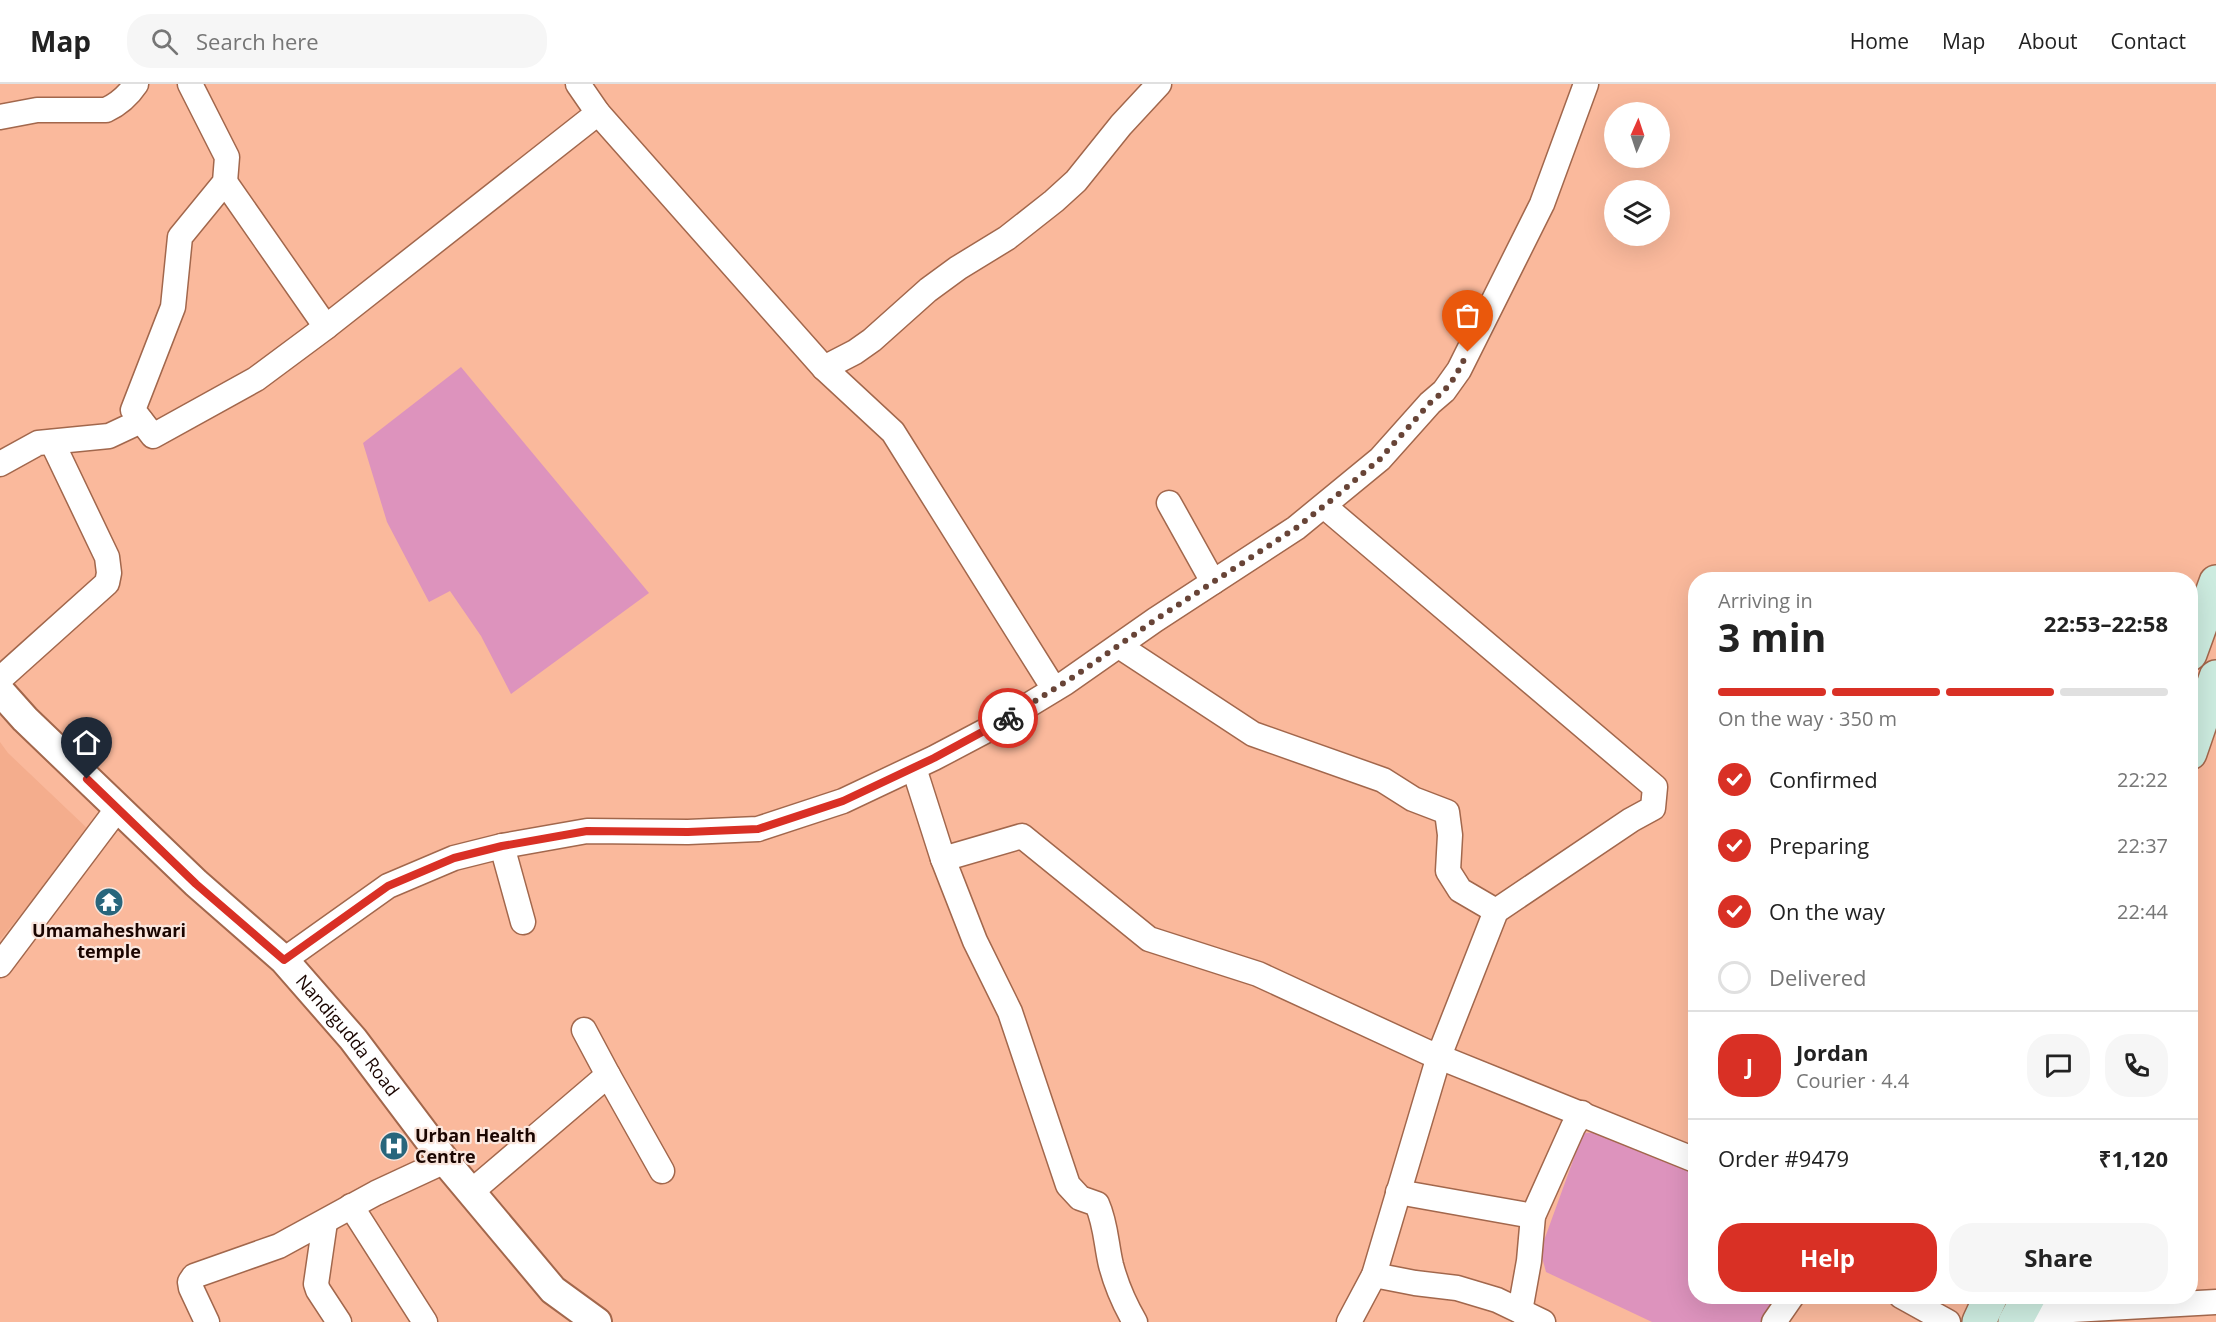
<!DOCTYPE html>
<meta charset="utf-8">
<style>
body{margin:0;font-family:"Open Sans",sans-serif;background:#f6f6f6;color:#222;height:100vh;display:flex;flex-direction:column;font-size:22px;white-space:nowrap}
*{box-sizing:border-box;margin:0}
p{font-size:20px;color:#767676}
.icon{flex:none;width:33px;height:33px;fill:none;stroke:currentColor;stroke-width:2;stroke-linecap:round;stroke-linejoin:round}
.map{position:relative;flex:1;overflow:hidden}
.sheet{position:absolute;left:1688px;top:488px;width:510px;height:732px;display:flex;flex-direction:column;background:#fff;border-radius:24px;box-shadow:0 6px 24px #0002}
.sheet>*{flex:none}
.needle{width:39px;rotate:3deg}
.controls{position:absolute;left:1604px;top:18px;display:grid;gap:12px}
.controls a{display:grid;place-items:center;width:66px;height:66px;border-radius:50%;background:#fff;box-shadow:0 6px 24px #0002;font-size:30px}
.pin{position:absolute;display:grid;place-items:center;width:51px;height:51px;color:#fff;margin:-62px -26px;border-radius:50% 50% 50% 0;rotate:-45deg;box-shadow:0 0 6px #0007}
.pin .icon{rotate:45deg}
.courier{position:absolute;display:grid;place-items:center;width:60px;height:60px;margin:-30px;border:4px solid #d93025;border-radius:50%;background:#fff;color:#222;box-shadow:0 2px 8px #0007}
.summary em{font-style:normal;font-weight:700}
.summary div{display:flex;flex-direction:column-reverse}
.summary{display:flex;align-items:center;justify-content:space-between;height:102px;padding:0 30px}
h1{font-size:39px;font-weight:700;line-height:45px}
.bar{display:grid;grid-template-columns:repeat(4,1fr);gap:9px 6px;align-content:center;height:72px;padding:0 30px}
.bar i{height:8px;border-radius:4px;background:#e0e0e0}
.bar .selected{background:#d93025}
.bar p{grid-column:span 4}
.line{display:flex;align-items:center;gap:15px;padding:0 30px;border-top:2px solid #e0e0e0}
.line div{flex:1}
.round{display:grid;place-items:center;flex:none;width:63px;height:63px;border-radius:24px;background:#f6f6f6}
ol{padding:0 30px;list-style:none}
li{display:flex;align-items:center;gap:18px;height:66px}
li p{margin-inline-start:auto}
li .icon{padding:6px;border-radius:50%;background:#d93025;color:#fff;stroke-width:4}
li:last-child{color:#767676}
li i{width:33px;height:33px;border:3px solid #e0e0e0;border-radius:50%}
.action{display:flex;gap:12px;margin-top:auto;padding:12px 30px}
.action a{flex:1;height:69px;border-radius:24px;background:#d93025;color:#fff;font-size:24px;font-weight:700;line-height:69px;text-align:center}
.action a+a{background:#f6f6f6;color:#222}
header{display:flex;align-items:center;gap:36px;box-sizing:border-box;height:84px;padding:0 30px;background:#fff;border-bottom:2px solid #e0e0e0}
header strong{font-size:28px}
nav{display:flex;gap:33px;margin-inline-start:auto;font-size:21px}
.search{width:420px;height:54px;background:#f6f6f6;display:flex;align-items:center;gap:15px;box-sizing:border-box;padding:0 21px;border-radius:24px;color:#767676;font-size:22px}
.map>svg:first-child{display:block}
.built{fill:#f4ad8d}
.green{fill:#dd93bd}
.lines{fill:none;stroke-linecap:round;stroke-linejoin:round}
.minor-casing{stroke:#a2674c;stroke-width:27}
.tertiary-casing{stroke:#a2674c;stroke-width:32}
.secondary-casing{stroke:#a2674c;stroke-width:36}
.minor{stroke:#fff;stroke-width:24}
.tertiary{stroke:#fff;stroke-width:28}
.secondary{stroke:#ccebdf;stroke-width:33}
.done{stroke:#684437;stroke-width:6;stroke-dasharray:0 10.8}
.route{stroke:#d93025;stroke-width:8}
.labels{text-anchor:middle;stroke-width:4.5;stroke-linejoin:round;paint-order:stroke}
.poi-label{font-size:18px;font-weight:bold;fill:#1a0500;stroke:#fae6dd}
.street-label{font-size:18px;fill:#1a0500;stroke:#fae6dd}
</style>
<header>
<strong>Map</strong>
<div class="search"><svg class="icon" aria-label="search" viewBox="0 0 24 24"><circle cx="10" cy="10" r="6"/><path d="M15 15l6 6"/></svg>Search here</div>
<nav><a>Home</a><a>Map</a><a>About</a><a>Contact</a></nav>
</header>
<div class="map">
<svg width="2216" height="1238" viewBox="0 0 2216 1238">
<rect width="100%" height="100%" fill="#fab99c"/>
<path class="built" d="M0,658L8,669L89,746L0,856Z"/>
<g class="green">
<path d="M461,283L649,509L511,610L481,552L450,507L429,518L387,438L363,359Z"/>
<path d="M1606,1048L1695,1085V1212H1777L1761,1238H1652L1546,1188L1542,1173V1162L1583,1049Z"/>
</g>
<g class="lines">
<g class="minor-casing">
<g id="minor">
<path d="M190,0L227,73L225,98L180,153L173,223L133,326L153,352L256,295L326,243L598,29"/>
<path d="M578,0L598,29L824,284L893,348L1054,605"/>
<path d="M0,33L37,26H106C119,20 128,12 136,0"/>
<path d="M225,98L326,243"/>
<path d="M824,284L855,268L872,256L928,206L958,184L1007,154L1054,117L1076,97L1121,41L1159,0"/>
<path d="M0,380L38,359L109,352L141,337"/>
<path d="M1169,419L1213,498"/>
<path d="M1324,422L1655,703L1653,724L1631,736L1496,827L1439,972L1374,1191L1349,1238"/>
<path d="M1119,562L1253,650L1383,696L1413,715L1447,728L1450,751L1448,787L1460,806L1496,827"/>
<path d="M0,595L107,499L109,489L107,473L52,358"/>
<path d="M914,684L943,775L975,857L1010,928L1068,1101L1080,1114L1097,1120C1106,1140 1106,1160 1111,1181C1116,1200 1125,1221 1135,1238"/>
<path d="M502,762L523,838"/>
<path d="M943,775L1022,752L1149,855L1258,890L1427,968L1695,1076"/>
<path d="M284,876L388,802L454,774L502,762L587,747L688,748L758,745L843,717L934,674L989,645L1065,599L1155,536L1296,444L1380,375L1430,319L1444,307L1459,286L1542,120L1586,0"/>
<path d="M0,881L118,724"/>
<path d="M584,946L608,991"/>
<path d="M471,1108L608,991L662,1087"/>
<path d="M1398,1108L1533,1132"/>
<path d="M351,1122L425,1238"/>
<path d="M325,1138L316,1200L318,1206L339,1238"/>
<path d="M1374,1191L1415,1199L1457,1204L1497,1216L1543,1238"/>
<path d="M1901,1212L1948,1238"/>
<path d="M1520,1227L1529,1177L1533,1132L1573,1043L1582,1029"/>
<path d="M2019,1229L2216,1218"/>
<path d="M207,1238L191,1204L190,1198L194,1192L279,1162L376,1109L445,1077"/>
<path d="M1774,1238L1792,1212"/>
</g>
</g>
<g class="tertiary-casing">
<g id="tertiary">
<path id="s1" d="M0,607L25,635L196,799L284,876L353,955L445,1077L553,1206L597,1238"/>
</g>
</g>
<g class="secondary-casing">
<g id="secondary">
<path d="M2190,570L2216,498"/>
<path d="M2190,669L2216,593"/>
<path d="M1979,1238L1991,1212"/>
<path d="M2015,1238L2029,1212"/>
</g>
</g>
<use href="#minor" class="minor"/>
<use href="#tertiary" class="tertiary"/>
<use href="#secondary" class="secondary"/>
</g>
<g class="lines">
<path class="done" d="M1008,634L1075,592L1155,536L1296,444L1334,414L1380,375L1430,319L1444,307L1455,293L1468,268"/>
<path class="route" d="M87,695L196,800L284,876L388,802L454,774L502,762L587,747L688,748L758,745L843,717L934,674L1008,634"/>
</g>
<defs>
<g id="temple-disc" transform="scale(1.5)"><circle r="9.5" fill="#28667c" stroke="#fae6dd"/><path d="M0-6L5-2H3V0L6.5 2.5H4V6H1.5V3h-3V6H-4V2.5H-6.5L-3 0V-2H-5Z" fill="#fff"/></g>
<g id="hospital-disc" transform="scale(1.5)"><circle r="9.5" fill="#28667c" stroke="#fae6dd"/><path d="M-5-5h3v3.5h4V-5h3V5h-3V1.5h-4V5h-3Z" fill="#fff"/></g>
</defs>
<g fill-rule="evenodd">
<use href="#temple-disc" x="109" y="818"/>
<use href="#hospital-disc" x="394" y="1062"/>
</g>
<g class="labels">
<g class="poi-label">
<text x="109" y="853">Umamaheshwari<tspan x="109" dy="21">temple</tspan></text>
<text x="415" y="1058" text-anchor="start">Urban Health<tspan x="415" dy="21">Centre</tspan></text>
</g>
<g class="street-label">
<text dy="6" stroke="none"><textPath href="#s1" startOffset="490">Nandigudda Road</textPath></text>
</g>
</g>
</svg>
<div class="controls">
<a><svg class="needle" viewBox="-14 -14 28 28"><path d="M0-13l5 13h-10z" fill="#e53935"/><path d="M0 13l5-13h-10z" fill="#767676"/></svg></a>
<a><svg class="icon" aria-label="layers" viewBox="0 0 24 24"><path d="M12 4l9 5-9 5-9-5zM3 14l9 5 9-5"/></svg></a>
</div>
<div class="pin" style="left:1468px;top:268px;background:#ea580c"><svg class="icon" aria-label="bag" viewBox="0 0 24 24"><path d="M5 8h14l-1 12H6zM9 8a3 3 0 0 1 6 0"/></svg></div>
<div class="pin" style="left:87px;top:695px;background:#1f2937"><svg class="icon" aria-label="home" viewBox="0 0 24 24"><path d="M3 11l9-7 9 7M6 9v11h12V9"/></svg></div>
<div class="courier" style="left:1008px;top:634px"><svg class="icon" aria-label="bike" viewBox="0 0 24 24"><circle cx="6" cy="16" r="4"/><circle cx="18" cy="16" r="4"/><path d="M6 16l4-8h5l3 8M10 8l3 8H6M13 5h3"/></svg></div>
<section class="sheet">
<div class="summary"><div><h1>3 min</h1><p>Arriving in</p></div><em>22:53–22:58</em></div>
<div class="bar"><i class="selected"></i><i class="selected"></i><i class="selected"></i><i></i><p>On the way · 350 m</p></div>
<ol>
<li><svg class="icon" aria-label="check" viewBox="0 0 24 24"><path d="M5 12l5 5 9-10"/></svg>Confirmed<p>22:22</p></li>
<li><svg class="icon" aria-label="check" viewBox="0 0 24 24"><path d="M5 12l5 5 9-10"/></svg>Preparing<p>22:37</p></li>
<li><svg class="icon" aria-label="check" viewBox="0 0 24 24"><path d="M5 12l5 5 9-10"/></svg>On the way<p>22:44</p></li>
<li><i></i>Delivered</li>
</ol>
<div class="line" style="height:108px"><b class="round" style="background:#d93025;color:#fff">J</b><div><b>Jordan</b><p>Courier · 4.4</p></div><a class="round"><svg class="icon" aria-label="chat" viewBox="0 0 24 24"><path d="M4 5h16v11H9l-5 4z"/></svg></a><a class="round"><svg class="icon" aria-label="phone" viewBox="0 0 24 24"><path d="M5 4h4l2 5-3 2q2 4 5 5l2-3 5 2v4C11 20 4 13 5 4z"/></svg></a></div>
<div class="line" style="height:78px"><div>Order #9479</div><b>₹1,120</b></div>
<div class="action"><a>Help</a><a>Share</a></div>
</section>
</div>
